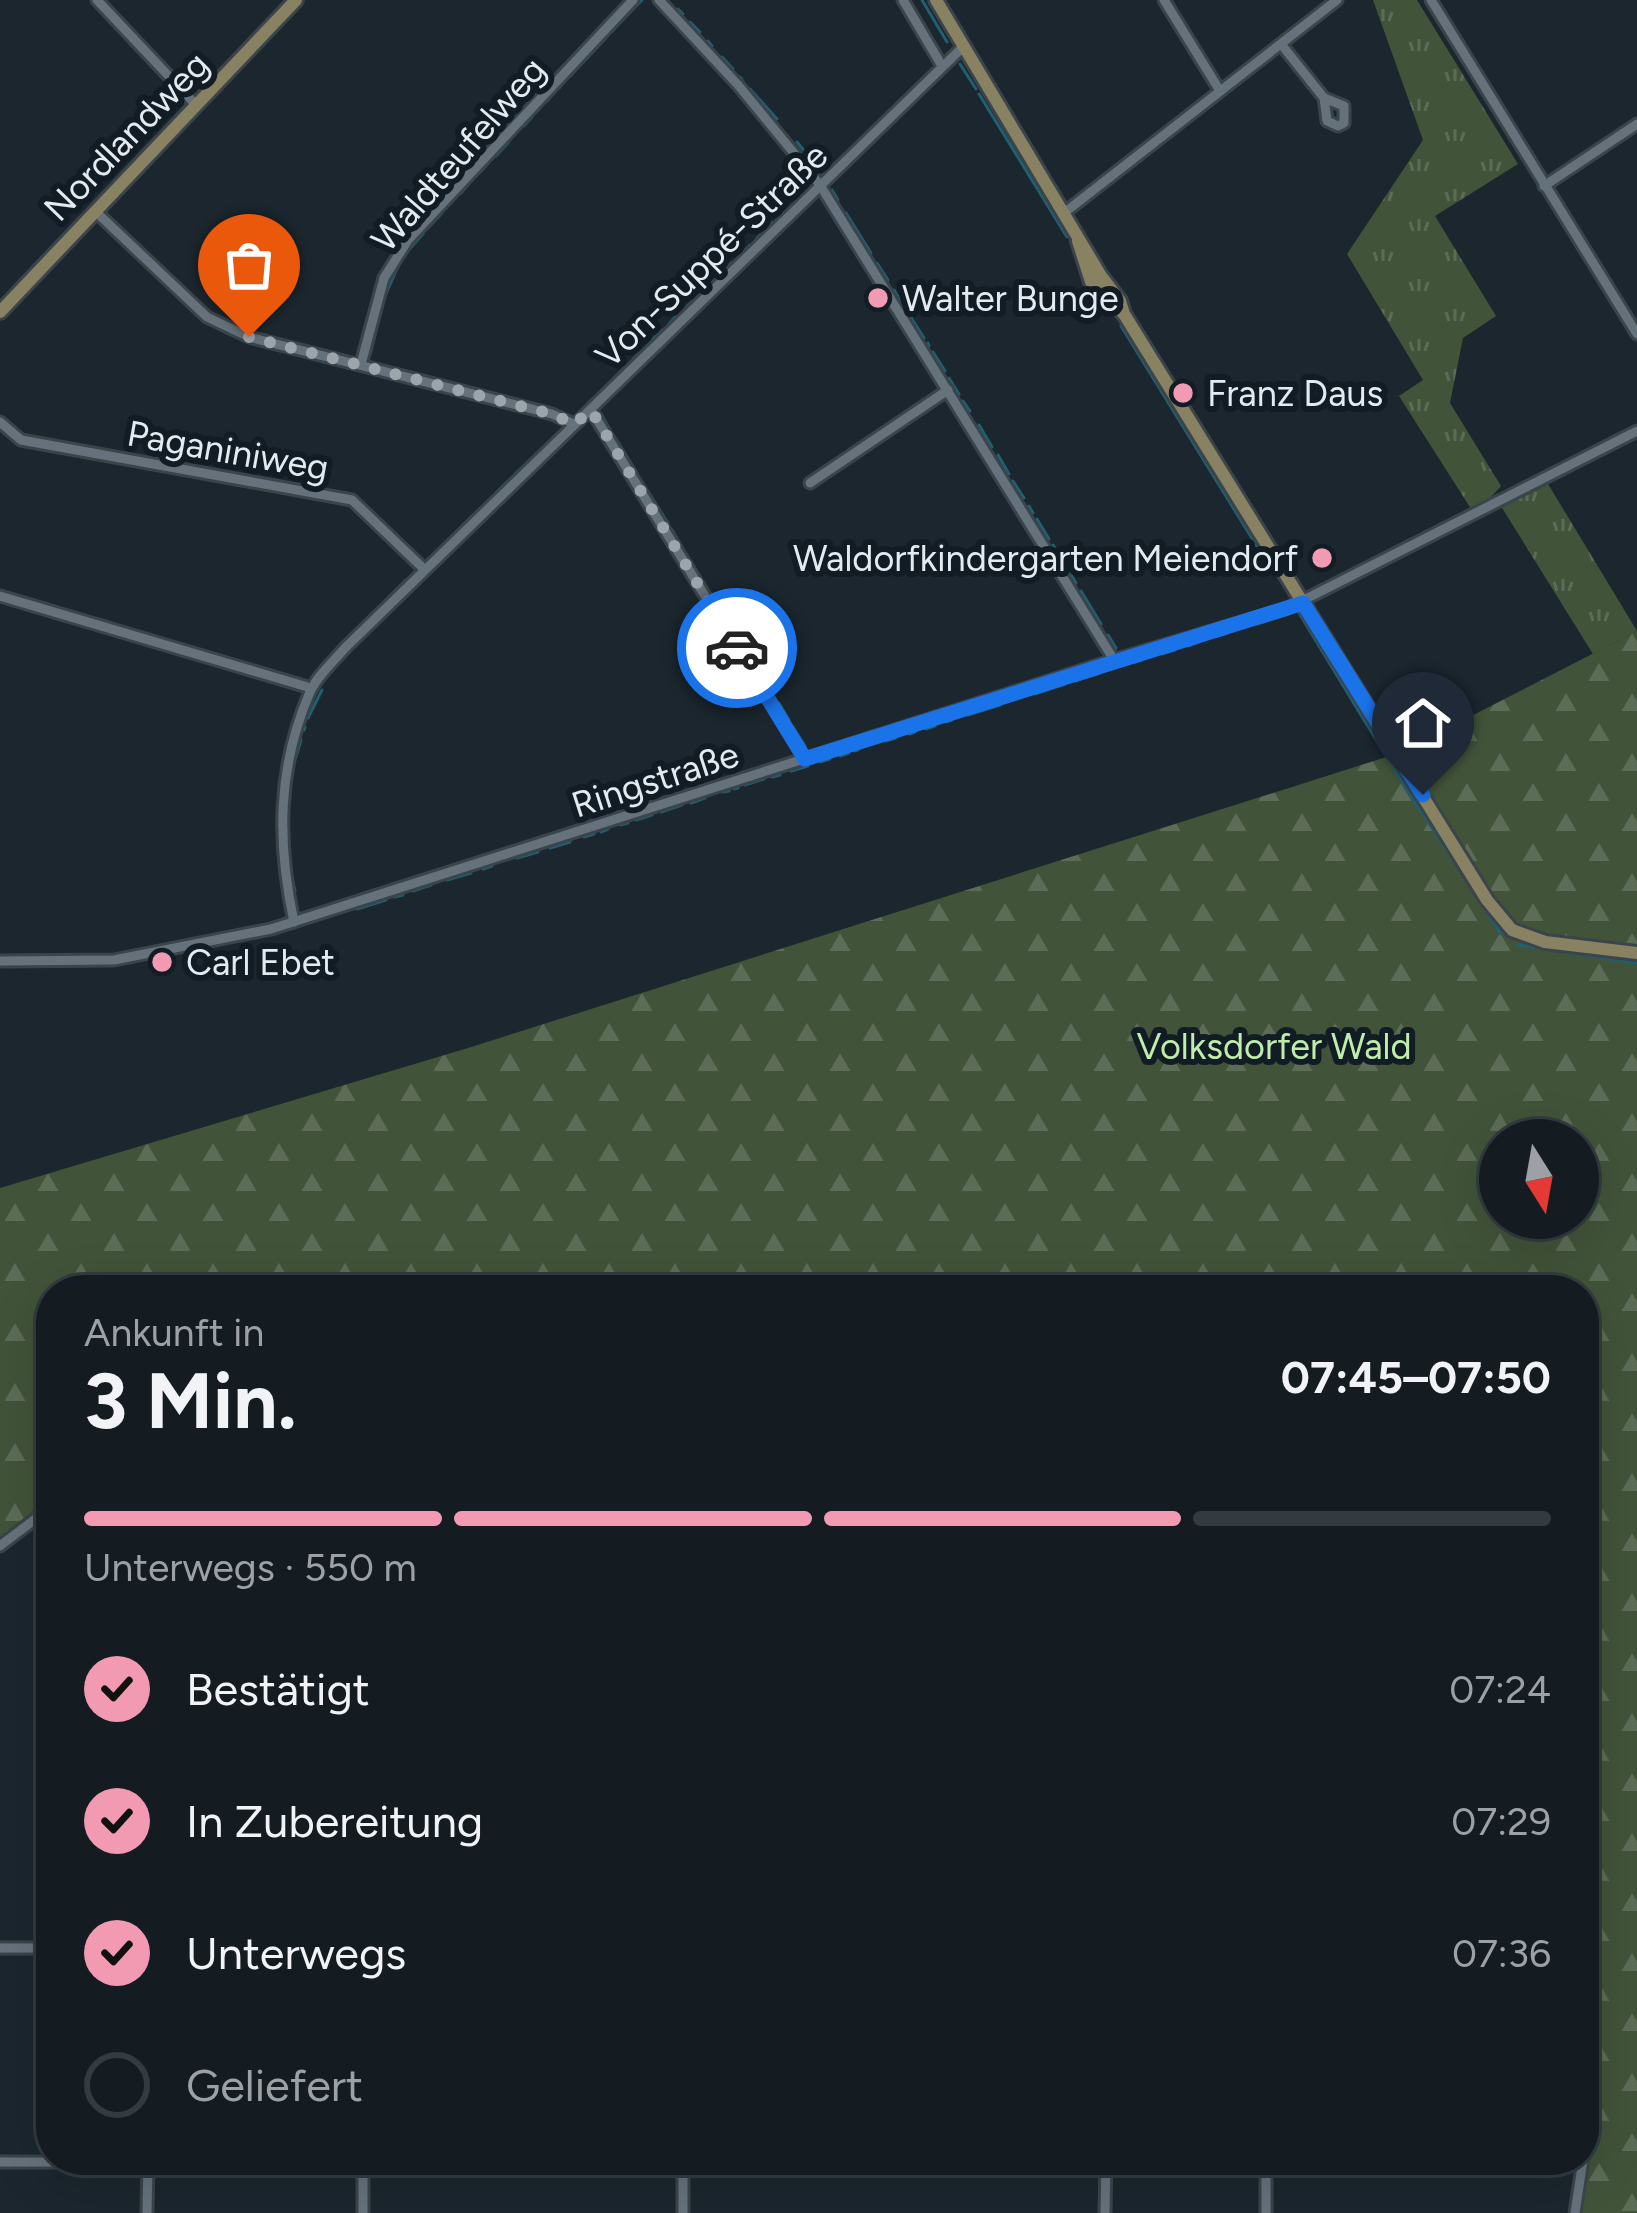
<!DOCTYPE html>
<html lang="de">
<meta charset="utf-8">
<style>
body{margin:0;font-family:Figtree,sans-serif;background:#1d252a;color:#f1f3f6;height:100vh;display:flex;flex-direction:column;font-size:45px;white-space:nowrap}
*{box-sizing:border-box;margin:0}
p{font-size:39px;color:#9da1a5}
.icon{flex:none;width:66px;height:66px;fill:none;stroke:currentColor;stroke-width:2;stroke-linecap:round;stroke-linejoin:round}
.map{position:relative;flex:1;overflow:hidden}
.panel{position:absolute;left:36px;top:1275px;width:1563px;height:900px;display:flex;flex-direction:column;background:#141c22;border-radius:48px;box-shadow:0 12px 48px #0002,0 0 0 3px #333a40}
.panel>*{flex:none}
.needle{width:78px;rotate:169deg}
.controls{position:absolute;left:1479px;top:1119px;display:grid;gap:24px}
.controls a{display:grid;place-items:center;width:120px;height:120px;border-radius:50%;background:#141c22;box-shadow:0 12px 48px #0002,0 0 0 3px #333a40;font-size:60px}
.pin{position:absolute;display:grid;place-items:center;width:102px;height:102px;color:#fff;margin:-123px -51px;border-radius:50% 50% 50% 0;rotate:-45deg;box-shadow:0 0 12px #0007}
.pin .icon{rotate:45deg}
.courier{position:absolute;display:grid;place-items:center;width:120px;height:120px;margin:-60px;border:9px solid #1a73e8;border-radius:50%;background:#fff;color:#222;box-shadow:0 3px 15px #0007}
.head em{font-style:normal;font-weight:700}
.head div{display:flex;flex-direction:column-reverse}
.head{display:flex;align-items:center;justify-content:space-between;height:204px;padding:0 48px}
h1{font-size:78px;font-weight:700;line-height:90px}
.bar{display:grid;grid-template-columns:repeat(4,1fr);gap:18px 12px;align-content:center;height:144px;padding:0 48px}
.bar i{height:15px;border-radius:9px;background:#333a40}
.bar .current{background:#f19ab1}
.bar p{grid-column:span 4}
ol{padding:0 48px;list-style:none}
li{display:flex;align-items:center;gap:36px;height:132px}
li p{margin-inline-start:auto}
li .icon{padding:12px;border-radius:50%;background:#f19ab1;color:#111;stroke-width:4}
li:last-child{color:#9da1a5}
li i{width:66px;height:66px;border:6px solid #333a40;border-radius:50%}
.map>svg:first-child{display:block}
.forest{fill:url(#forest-firs);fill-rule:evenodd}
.park{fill:url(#park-tufts)}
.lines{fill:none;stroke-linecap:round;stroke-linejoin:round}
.stream{stroke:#1f6072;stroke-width:3}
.street-casing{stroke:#3b444a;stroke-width:15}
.secondary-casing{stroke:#3b444a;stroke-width:18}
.street{stroke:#65727c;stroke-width:9}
.secondary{stroke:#888262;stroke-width:12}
.done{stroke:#9da5ac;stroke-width:12;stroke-dasharray:0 21.6}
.route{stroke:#1a73e8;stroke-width:15}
.poi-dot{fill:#f19ab1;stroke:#121c25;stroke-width:4.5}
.labels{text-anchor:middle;stroke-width:12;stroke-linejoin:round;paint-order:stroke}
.street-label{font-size:36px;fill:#e3eaf0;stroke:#121c25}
.poi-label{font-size:36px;fill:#e3eaf0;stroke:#121c25;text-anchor:start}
.park-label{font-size:36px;fill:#bfedab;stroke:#121c25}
</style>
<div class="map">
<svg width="1637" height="2213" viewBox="0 0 1637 2213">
<defs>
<pattern id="forest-firs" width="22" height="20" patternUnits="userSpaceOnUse" patternTransform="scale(3)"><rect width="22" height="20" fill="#415339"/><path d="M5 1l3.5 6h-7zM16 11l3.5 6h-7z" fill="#5c6c56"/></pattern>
<pattern id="park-tufts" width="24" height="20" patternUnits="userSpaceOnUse" patternTransform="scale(3)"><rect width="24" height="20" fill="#415339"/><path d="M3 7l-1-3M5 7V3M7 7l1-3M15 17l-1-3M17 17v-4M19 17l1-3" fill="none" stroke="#5c6c56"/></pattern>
</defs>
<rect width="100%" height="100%" fill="#1b262e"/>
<path class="forest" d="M1637,631V2213H1582L1593,2103L1584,2099V1290H51V1497L0,1537V1188L468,1048L1399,753ZM1500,1140H1578V1218H1500Z"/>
<g class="park">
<path d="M1373,0H1417L1518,164L1435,216L1496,316L1463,338L1450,403L1501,486L1475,515L1399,396L1423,380L1347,254L1423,140Z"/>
<path d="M1545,479L1637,631L1593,654L1499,503Z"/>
</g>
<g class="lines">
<g class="stream">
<path d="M922,0L947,42"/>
<path d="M678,9L683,14"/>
<path d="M690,22L700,32"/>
<path d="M611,32L642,0"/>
<path d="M708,41L712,46"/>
<path d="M722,57L733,69"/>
<path d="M960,64L976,89"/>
<path d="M571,75L606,38"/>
<path d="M740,77L742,79"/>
<path d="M559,88L564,82"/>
<path d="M750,89L777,119"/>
<path d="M979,94L1067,237"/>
<path d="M547,101L555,92"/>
<path d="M537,111L540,108"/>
<path d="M524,126L532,117"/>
<path d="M797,142L816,166"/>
<path d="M496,156L508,143"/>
<path d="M473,179L486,166"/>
<path d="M832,190L838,200"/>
<path d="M461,193L467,186"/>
<path d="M449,205L453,200"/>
<path d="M846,213L871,253"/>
<path d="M428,228L441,214"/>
<path d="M757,238L773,222"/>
<path d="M405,254L423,234"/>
<path d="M739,256L750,245"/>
<path d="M877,263L888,280"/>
<path d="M721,273L731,263"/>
<path d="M703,290L713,280"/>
<path d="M894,290L901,302"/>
<path d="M385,296L400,262"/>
<path d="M687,306L697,297"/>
<path d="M905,308L924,338"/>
<path d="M378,319L383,302"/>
<path d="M669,324L675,317"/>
<path d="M1121,326L1266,561"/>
<path d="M653,339L662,330"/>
<path d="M928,343L929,346"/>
<path d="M933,352L945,371"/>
<path d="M370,355L376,331"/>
<path d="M633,359L641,351"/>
<path d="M615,377L624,368"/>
<path d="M949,378L959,394"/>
<path d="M598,394L608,384"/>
<path d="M963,401L970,411"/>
<path d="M584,408L590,401"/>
<path d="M601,414L609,428"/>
<path d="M979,425L992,447"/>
<path d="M616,439L637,473"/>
<path d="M998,455L1009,474"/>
<path d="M529,461L542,449"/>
<path d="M515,474L523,467"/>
<path d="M1013,481L1024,498"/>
<path d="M647,490L668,523"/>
<path d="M496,493L507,482"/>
<path d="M1029,506L1033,513"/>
<path d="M1037,519L1049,539"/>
<path d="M463,525L491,498"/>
<path d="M672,530L682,547"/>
<path d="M1053,545L1065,565"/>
<path d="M434,554L449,539"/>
<path d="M690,560L701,579"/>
<path d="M1070,573L1076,583"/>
<path d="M707,588L713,598"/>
<path d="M1081,591L1101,624"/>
<path d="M716,602L720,609"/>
<path d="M375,611L406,580"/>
<path d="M1299,613L1389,761"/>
<path d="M723,614L729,624"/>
<path d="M1257,624L1286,615"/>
<path d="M1108,635L1116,648"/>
<path d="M350,636L359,627"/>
<path d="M737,637L747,652"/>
<path d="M1214,637L1228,633"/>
<path d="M1188,646L1199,642"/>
<path d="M1162,654L1175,650"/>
<path d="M751,659L772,693"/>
<path d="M1135,662L1142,660"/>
<path d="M1075,681L1100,673"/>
<path d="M1035,694L1065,684"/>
<path d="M779,703L789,720"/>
<path d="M968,715L1000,705"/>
<path d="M308,718L322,690"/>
<path d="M946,722L952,720"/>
<path d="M793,727L805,746"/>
<path d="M926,729L935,726"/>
<path d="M304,730L305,727"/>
<path d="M910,734L915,732"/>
<path d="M886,741L896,738"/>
<path d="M854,751L858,750"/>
<path d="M840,756L849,753"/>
<path d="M296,757L301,740"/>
<path d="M820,762L830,759"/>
<path d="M1394,770L1501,934"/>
<path d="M791,771L808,766"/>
<path d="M772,777L780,775"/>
<path d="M745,785L764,779"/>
<path d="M734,789L738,788"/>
<path d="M723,792L729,791"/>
<path d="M691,803L705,798"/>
<path d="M287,811L293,766"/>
<path d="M661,812L682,805"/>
<path d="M636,820L652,815"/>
<path d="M620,825L628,823"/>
<path d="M601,832L608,829"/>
<path d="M584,837L594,834"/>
<path d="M550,848L570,842"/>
<path d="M288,852L290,868"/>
<path d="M517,858L538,852"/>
<path d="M483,869L492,866"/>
<path d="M292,878L295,891"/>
<path d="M447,880L471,873"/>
<path d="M413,891L431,885"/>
<path d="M394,897L403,895"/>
<path d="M357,909L386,900"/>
<path d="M1518,945L1637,963"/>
</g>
<g class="street-casing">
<g id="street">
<path d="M97,0L196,105"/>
<path d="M659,0L738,85L820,185L1114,660"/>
<path d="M903,0L942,66"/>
<path d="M1164,0L1220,91"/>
<path d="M1431,0L1637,334"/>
<path d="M1281,44L1324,98L1327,121L1338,126L1344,123V106L1324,98"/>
<path d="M1544,186L1637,124"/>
<path d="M95,211L207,317L249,337L552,414L574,424"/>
<path d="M1064,213L1337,0"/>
<path d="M361,364L384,278L408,240L633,0"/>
<path d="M591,410L805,759"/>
<path d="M0,422L21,440L352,500L425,570"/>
<path d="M810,483L948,390"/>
<path d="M0,596L311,688"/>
<path d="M294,922C277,843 277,768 310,692C317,676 333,662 345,648L963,47"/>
<path d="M0,961L114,960L271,929L1114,660L1288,608L1637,431"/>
<path d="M0,1546L51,1507"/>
<path d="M0,1948H51"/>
<path d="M1584,2102L1590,2114L1584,2154"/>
<path d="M1266,2160V2213"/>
<path d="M0,2162L1106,2164"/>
<path d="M147,2213L148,2161"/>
<path d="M363,2213V2161"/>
<path d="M683,2213V2160"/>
<path d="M1105,2213L1106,2160"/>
<path d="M1575,2213L1583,2160"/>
</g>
</g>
<g class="secondary-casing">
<g id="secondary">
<path d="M936,0L1101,276L1120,301L1124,314L1487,900L1512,930L1545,942L1637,953"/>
<path d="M1078,241L1091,282L1123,313"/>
<path d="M0,312L296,0"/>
</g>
</g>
<use href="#street" class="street"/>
<use href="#secondary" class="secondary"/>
</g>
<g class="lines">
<path class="done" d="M249,337L552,414L574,424L591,410L737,648"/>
<path class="route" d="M737,648L805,759L1303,603L1423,795"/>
</g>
<g class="poi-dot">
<circle cx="878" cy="298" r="12"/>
<circle cx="1183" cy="393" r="12"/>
<circle cx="1322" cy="558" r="12"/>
<circle cx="162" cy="962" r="12"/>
</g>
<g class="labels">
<g class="street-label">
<text transform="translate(126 136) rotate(-46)" y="13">Nordlandweg</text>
<text transform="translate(458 154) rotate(-49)" y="13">Waldteufelweg</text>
<text transform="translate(711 255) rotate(-44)" y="13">Von-Suppé-Straße</text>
<text transform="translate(228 450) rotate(10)" y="13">Paganiniweg</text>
<text transform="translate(655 779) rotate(-18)" y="13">Ringstraße</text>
</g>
<g class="poi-label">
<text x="902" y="311">Walter Bunge</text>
<text x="1207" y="406">Franz Daus</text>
<text x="1298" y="571" text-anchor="end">Waldorfkindergarten Meiendorf</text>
<text x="186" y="975">Carl Ebet</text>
</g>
<g class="park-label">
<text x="1274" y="1059">Volksdorfer Wald</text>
</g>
</g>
</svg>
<div class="controls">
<a><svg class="needle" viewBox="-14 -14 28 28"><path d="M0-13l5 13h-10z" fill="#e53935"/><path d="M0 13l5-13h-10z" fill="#9da1a5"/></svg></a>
</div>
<div class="pin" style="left:249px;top:337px;background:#ea580c"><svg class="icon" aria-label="bag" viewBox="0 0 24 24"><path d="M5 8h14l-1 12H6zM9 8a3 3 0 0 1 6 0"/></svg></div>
<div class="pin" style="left:1423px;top:795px;background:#1f2937"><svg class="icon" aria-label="home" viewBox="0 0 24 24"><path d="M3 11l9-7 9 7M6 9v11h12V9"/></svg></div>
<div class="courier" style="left:737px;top:648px"><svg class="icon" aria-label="car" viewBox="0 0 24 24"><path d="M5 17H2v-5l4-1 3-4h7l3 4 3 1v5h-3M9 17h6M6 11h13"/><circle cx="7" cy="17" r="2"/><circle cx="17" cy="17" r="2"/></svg></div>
<section class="panel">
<div class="head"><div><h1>3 Min.</h1><p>Ankunft in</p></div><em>07:45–07:50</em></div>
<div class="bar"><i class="current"></i><i class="current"></i><i class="current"></i><i></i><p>Unterwegs · 550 m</p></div>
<ol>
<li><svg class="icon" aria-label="check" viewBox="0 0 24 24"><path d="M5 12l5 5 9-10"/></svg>Bestätigt<p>07:24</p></li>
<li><svg class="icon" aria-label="check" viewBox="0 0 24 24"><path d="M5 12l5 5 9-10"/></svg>In Zubereitung<p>07:29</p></li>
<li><svg class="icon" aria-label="check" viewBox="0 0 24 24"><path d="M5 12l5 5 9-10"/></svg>Unterwegs<p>07:36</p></li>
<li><i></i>Geliefert</li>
</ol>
</section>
</div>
